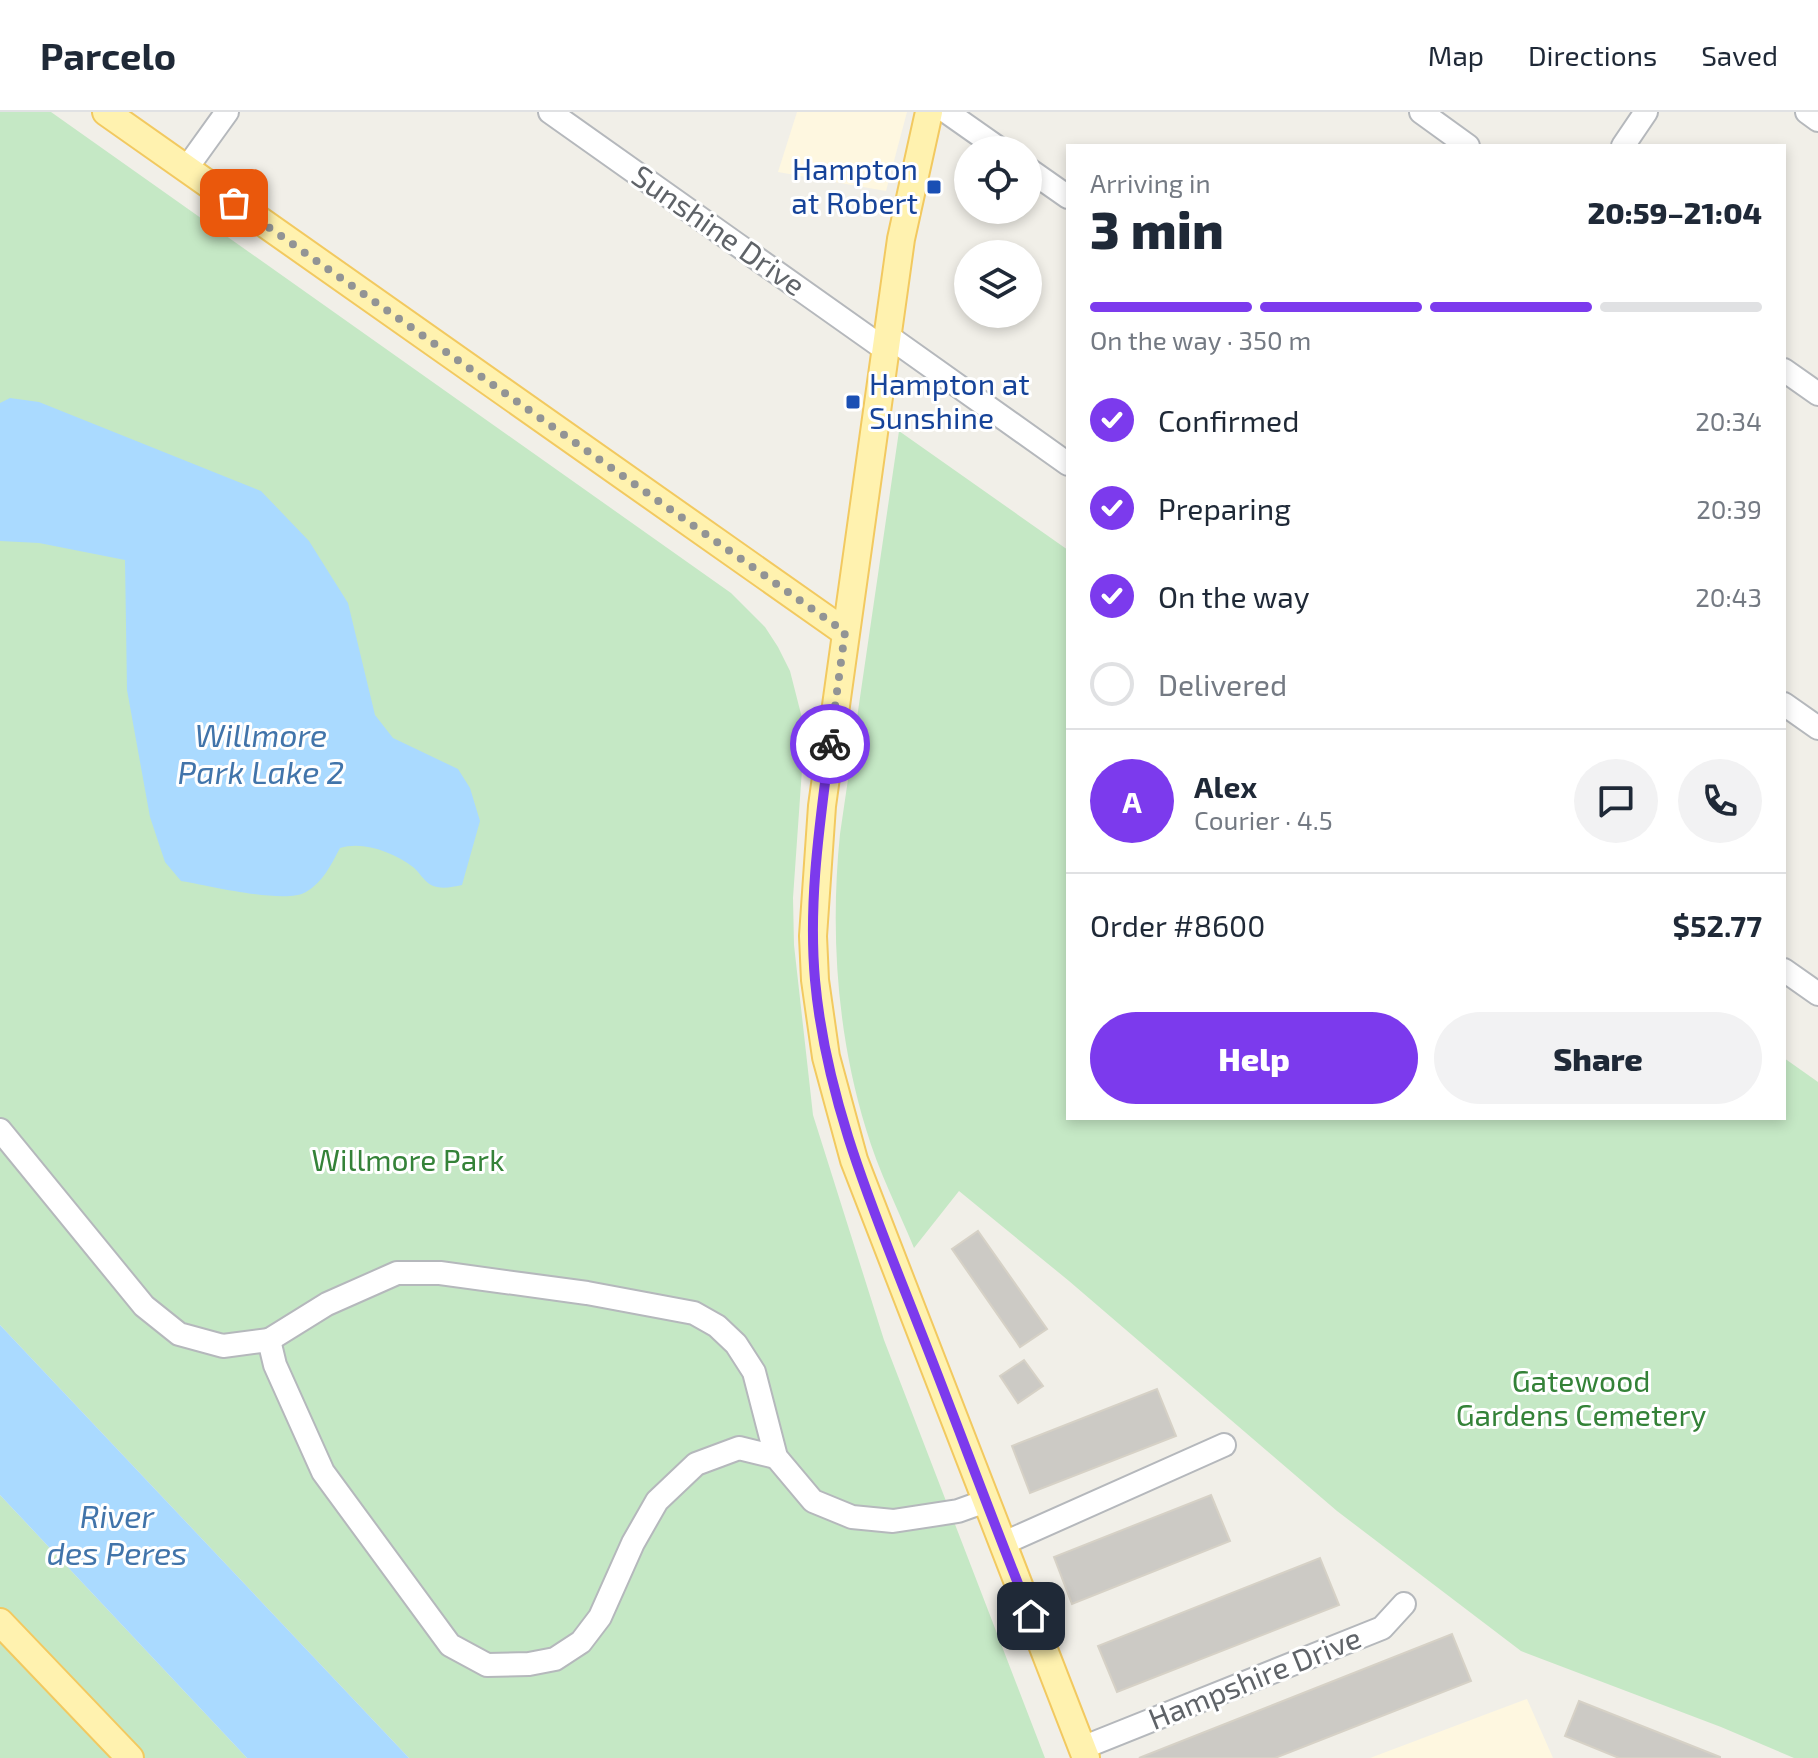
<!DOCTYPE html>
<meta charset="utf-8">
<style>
body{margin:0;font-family:"Exo 2",sans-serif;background:#f2f2f3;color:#1f2937;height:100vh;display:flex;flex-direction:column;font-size:30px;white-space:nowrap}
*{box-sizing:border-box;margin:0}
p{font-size:26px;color:#747a83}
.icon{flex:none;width:44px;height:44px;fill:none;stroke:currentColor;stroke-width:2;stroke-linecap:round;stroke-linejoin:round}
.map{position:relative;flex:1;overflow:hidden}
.drawer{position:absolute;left:1066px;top:32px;width:720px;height:976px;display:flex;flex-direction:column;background:#fff;border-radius:0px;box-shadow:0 4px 12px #0003}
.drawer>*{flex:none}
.fabs{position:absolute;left:954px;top:24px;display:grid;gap:16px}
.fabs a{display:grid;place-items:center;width:88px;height:88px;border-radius:50%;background:#fff;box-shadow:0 4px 12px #0003;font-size:40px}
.pin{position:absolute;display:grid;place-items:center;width:68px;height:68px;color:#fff;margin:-34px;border-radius:16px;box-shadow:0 4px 12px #0006}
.courier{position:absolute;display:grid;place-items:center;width:80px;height:80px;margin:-40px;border:6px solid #7c3aed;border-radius:50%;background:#fff;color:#222;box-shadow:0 2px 10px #0007}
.overview em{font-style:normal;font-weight:800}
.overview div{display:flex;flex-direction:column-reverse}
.overview{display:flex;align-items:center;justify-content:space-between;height:136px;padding:0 24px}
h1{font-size:52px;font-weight:800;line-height:60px}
.bar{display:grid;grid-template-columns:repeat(4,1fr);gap:12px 8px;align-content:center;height:96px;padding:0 24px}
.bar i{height:10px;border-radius:6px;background:#e0e1e3}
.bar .selected{background:#7c3aed}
.bar p{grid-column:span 4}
.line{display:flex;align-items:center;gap:20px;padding:0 24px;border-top:2px solid #e0e1e3}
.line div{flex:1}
.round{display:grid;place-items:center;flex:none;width:84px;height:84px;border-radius:42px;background:#f2f2f3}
ol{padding:0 24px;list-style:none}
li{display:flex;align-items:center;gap:24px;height:88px}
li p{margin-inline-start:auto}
li .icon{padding:8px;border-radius:50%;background:#7c3aed;color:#fff;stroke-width:4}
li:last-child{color:#747a83}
li i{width:44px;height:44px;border:4px solid #e0e1e3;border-radius:50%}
.cta{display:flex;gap:16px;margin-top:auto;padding:16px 24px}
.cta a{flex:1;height:92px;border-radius:48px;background:#7c3aed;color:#fff;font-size:32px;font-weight:800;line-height:92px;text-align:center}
.cta a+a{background:#f2f2f3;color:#1f2937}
header{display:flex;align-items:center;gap:48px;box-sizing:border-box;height:112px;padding:0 40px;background:#fff;border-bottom:2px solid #e0e1e3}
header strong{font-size:38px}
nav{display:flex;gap:44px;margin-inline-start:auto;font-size:28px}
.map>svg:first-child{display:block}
.commercial{fill:#fef7e0}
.green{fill:#c5e8c5}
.water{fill:#aadaff}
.building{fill:#cccac5;stroke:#d6d1c6;stroke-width:2}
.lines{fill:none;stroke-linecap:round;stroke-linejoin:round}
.minor-casing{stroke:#b5b8bc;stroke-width:26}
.major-casing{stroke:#f2c960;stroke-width:30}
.minor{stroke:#fff;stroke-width:22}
.major{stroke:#fff2af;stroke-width:26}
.done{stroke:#929495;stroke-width:8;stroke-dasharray:0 14.4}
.route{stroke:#7c3aed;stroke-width:10}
.transit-dot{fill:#1a4fb4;stroke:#fff;stroke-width:3}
.labels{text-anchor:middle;stroke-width:6;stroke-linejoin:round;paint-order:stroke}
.transit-label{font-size:30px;fill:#164399;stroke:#fff;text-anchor:end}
.street-label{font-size:30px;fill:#5f6368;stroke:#fff}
.park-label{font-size:30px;fill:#348238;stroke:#fff}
.water-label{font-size:32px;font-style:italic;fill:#4174aa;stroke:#fff}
</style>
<header>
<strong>Parcelo</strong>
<nav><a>Map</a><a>Directions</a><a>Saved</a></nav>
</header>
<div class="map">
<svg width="1818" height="1646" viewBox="0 0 1818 1646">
<rect width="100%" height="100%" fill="#f1efe8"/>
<g class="commercial">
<path d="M797,0H907L886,79L778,60Z"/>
<path d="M1527,1587L1553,1646H1370L1484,1603Z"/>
</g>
<g class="green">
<path d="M0,0H51L731,481L765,515L778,535L790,559L802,606L803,643L793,786L794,833L813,1003L884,1228L1045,1646H409L0,1213Z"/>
<path d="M899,319L1068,438V1006H1784V946L1818,970V1646H1794L1721,1615L1521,1539L1337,1399L1069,1169L959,1079L914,1136C898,1097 878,1058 866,1017C837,923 830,820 840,722Z"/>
<path d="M0,1383L247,1646H0Z"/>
</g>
<g class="water">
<path d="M10,286L39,290L261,379L309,429L348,491L375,603L393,626L458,657L470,676L480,709L462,773C452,775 441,778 431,773C424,769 419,760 413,755C392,740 364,729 340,736C331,753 323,770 306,780C285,793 207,773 181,769L165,750L150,705L127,578L125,448L39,431L0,429V291Z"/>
<path d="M0,1213L409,1646H247L0,1383Z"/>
</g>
<g class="building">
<path d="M978,1119L1047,1217L1020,1235L952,1137Z"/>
<path d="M1024,1248L1043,1274L1018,1291L1000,1264Z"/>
<path d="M1157,1277L1176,1324L1030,1381L1012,1334Z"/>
<path d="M1211,1383L1230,1429L1072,1492L1054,1445Z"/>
<path d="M1320,1446L1339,1493L1117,1580L1098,1534Z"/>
<path d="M1452,1522L1471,1569L1275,1646H1139Z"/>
<path d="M1579,1589L1720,1645V1646H1619L1565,1624Z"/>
</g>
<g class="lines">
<g class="minor-casing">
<g id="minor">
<path d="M550,0L886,238"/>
<path d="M947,0L1001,38"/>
<path d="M1421,0L1468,34"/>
<path d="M1807,0L1818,8"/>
<path d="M1623,34L1646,0"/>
<path d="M186,57L227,0"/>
<path d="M1028,57L1068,85"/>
<path d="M888,224L1068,352"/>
<path d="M1784,258L1818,282"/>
<path d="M1784,592L1818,616"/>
<path d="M1784,858L1818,882"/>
<path d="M0,1018L144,1194L179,1222L223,1234L269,1228L275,1253L323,1360L450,1533L487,1553L529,1552L555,1547L581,1530L600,1505L633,1431L657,1389L696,1352L739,1336L776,1345"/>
<path d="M269,1228L327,1192L397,1161H440L587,1181L694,1201L717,1214L736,1232L754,1260L776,1345L813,1389L852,1405L893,1409L958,1399L986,1389"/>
<path d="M1002,1432L1224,1333"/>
<path d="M1082,1636L1382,1516L1404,1492"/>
</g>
</g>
<g class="major-casing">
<g id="major">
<path d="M106,0L845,520"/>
<path d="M929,0L901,127L822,694L813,824L815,868L826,945L854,1048L1086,1646"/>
<path d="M0,1510L130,1646"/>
</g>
</g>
<use href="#minor" class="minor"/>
<use href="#major" class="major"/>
</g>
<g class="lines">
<path class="done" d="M234,91L845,520L830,632"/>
<path class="route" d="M830,632C820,710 808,789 815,868C826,990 875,1102 919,1215C957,1311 992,1408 1031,1504"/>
</g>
<g class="transit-dot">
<rect x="926" y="67" width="16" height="16" rx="4"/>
<rect x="845" y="282" width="16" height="16" rx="4"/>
</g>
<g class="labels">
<g class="transit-label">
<text x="918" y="68">Hampton<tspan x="918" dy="34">at Robert</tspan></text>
<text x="869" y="283" text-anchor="start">Hampton at<tspan x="869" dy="34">Sunshine</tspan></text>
</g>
<g class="street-label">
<text transform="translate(718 119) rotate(35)" y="10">Sunshine Drive</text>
<text transform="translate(1255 1567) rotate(-22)" y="10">Hampshire Drive</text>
</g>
<g class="park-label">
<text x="408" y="1059">Willmore Park</text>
<text x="1581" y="1280">Gatewood<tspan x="1581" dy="34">Gardens Cemetery</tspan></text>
</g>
<g class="water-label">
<text x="261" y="635">Willmore<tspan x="261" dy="37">Park Lake 2</tspan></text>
<text x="117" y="1416">River<tspan x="117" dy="37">des Peres</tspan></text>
</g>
</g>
</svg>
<div class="fabs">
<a><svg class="icon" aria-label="locate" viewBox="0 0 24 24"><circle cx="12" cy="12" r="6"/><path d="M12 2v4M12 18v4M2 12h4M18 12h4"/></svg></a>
<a><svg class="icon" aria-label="layers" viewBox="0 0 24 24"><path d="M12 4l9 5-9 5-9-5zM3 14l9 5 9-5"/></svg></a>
</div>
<div class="pin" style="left:234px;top:91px;background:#ea580c"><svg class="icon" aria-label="bag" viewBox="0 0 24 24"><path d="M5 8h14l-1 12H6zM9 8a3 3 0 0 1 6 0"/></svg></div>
<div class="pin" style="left:1031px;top:1504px;background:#1f2937"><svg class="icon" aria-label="home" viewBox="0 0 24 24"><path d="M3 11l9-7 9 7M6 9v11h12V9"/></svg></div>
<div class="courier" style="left:830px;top:632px"><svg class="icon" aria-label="bike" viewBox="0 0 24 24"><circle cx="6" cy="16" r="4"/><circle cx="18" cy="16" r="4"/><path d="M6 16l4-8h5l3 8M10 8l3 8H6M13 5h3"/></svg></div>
<section class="drawer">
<div class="overview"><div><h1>3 min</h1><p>Arriving in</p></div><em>20:59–21:04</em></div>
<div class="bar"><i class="selected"></i><i class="selected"></i><i class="selected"></i><i></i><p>On the way · 350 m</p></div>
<ol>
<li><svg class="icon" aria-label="check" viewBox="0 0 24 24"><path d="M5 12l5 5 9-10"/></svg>Confirmed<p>20:34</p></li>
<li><svg class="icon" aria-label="check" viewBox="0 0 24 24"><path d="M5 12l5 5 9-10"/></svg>Preparing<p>20:39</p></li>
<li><svg class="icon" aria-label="check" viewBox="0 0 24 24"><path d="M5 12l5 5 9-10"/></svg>On the way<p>20:43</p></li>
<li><i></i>Delivered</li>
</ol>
<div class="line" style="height:144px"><b class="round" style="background:#7c3aed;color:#fff">A</b><div><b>Alex</b><p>Courier · 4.5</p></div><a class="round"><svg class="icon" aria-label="chat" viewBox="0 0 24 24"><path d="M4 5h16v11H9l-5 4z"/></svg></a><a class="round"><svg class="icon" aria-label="phone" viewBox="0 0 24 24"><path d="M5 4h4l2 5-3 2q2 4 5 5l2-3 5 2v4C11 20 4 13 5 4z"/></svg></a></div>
<div class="line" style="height:104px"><div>Order #8600</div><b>$52.77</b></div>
<div class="cta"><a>Help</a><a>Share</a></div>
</section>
</div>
